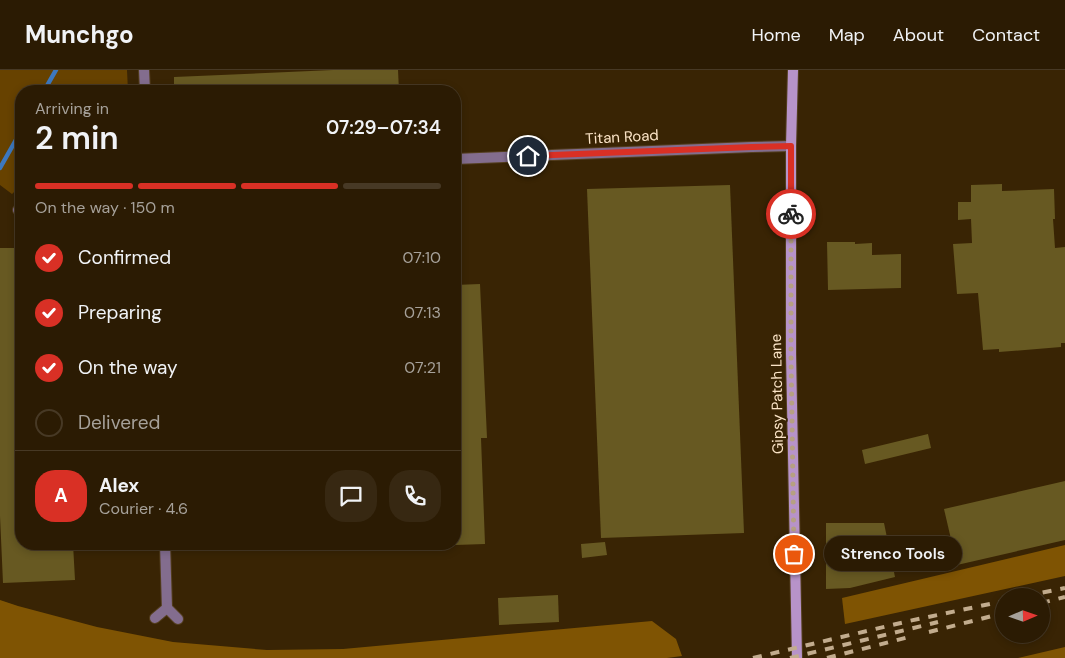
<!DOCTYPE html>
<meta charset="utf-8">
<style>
body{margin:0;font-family:"DM Sans",sans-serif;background:#372812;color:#f1f3f6;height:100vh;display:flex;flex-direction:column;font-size:19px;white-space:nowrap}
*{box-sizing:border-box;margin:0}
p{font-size:16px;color:#a6a19a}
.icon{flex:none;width:28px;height:28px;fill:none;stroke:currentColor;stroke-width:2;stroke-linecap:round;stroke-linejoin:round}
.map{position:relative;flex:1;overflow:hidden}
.side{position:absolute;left:15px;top:15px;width:446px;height:465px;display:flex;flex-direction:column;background:#2b1b03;border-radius:20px;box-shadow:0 2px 8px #0003,0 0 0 1px #473925}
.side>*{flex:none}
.needle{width:32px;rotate:88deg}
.controls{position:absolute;left:995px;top:518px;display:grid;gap:10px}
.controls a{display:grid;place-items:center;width:55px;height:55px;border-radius:50%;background:#2b1b03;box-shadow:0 2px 8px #0003,0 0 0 1px #473925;font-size:25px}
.pin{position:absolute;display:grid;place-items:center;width:42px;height:42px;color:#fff;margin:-21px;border:2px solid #fff;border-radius:50%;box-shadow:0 1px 5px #0007}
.courier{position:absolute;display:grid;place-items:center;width:50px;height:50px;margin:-25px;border:4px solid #d93025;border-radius:50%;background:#fff;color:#222;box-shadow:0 1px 6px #0007}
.bubble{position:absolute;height:35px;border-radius:18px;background:#2b1b03;box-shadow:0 2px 8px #0003,0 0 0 1px #473925;font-size:16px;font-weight:600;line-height:35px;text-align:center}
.head em{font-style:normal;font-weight:600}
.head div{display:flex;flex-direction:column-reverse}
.head{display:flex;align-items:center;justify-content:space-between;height:85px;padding:0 20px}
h1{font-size:32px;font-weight:600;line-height:38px}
.bar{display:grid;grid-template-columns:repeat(4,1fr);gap:8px 5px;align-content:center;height:60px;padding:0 20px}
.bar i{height:6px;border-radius:4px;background:#473925}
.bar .on{background:#d93025}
.bar p{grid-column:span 4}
.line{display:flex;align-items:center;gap:12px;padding:0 20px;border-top:1px solid #473925}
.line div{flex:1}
.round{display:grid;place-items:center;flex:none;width:52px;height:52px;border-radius:20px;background:#372812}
ol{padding:0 20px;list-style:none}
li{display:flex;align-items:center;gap:15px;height:55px}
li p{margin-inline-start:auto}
li .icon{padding:5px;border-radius:50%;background:#d93025;color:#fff;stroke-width:4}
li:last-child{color:#a6a19a}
li i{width:28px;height:28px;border:2px solid #473925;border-radius:50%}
header{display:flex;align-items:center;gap:30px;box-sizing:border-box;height:70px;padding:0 25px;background:#2b1b03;border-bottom:1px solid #473925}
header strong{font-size:24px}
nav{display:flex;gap:28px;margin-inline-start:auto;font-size:18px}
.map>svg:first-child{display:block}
.green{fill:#674200}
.forest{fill:#7f5403}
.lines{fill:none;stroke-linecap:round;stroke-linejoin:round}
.stream{stroke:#3d78be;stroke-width:4.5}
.building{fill:#675922}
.minor-casing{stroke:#543f1f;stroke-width:12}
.secondary-casing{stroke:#543f1f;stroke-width:12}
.minor{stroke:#836d8e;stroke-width:10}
.secondary{stroke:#b793c9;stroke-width:10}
.rail{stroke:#c2ac8e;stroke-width:4;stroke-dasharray:9 9;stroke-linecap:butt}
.done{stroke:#b6a082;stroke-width:5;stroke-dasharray:0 9}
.route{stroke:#d93025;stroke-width:6}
.labels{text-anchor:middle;stroke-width:4;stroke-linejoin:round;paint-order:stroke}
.street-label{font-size:15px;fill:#fae3c6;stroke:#392404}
</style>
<header>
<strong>Munchgo</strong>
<nav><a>Home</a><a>Map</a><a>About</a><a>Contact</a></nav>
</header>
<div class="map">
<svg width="1065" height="588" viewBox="0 0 1065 588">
<rect width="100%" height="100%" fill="#392404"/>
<path class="green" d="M0,0H127L128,21H21V115L12,124L0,115Z"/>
<g class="forest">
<path d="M1065,475V506L845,554L842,528Z"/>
<path d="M0,530L18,536L97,557L173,572L267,580L343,579L652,551L676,569L682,586L667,588H0Z"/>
<path d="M1065,577V588H1018Z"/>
</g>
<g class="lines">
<g class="stream">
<path d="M44,21L56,0"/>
<path d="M0,98L21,61"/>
</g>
</g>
<g class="building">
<path d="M333,0H398L399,21H174V7Z"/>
<path d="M1002,114V121L1054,119L1055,149H1053L1055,178L1065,177V273H1061V277L999,282V279L983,280L978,223L957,224L953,174L972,173L971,149L958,150V132H971V115Z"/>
<path d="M730,115L744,463L601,468L587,119Z"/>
<path d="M827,172H855V174L872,173V185L901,184V218L828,220Z"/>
<path d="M0,178H21V474H73L75,510L3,513L0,446Z"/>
<path d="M480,214L487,368H481L485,474L455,475V215Z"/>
<path d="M928,364L931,378L865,394L862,380Z"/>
<path d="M1065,411V470L957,495L944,439Z"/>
<path d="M826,453H884L895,507L850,518L826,519Z"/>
<path d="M605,472L607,485L582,488L581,474Z"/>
<path d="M558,525L559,552L499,555L498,528Z"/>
</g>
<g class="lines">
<g class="minor-casing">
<g id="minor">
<path d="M144,0L145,21"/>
<path d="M455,89L752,77L791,76"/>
<path d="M18,140L21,137"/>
<path d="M165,474L167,538"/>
<path d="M155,548L167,538L178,549"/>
</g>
</g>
<g class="secondary-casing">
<path id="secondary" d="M793,0L791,76V284L797,588"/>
</g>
<use href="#minor" class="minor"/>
<use href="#secondary" class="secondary"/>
<g class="rail">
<path d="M1025,526L1065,518"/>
<path d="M1041,533L1065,527"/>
<path d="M929,562L1004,543"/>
<path d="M753,588L909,551L1004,531"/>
<path d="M790,588L938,552"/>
<path d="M827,588L909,567"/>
</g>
</g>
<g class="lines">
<path class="done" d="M791,144V284L794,484"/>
<path class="route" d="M528,86L752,77L791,76V144"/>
</g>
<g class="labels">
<g class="street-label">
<text transform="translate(622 67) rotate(-3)" y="5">Titan Road</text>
<text transform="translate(777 324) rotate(-91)" y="5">Gipsy Patch Lane</text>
</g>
</g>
</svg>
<div class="controls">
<a><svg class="needle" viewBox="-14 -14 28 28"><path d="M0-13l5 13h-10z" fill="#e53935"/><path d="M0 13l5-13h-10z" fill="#a6a19a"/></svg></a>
</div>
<div class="pin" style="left:794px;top:484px;background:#ea580c"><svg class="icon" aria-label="bag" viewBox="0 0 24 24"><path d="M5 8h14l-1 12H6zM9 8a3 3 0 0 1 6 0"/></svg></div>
<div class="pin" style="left:528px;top:86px;background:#1f2937"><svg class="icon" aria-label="home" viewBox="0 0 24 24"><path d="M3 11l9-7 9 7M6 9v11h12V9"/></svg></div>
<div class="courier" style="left:791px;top:144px"><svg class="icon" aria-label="bike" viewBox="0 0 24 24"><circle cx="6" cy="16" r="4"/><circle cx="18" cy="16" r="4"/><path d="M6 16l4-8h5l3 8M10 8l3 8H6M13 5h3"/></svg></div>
<div class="bubble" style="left:824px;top:466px;width:138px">Strenco Tools</div>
<section class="side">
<div class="head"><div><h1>2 min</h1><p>Arriving in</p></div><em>07:29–07:34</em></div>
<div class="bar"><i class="on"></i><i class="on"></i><i class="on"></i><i></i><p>On the way · 150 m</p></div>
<ol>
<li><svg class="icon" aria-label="check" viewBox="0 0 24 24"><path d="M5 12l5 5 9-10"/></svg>Confirmed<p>07:10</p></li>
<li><svg class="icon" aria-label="check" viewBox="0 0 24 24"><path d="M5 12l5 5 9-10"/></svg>Preparing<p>07:13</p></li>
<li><svg class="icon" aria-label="check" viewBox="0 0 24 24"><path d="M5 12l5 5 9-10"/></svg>On the way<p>07:21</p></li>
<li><i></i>Delivered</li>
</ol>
<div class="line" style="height:90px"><b class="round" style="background:#d93025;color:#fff">A</b><div><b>Alex</b><p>Courier · 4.6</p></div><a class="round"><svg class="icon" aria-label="chat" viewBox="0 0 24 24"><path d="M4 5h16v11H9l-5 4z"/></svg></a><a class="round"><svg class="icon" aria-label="phone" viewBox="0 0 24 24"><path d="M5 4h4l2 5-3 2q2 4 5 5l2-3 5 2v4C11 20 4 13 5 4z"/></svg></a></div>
</section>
</div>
